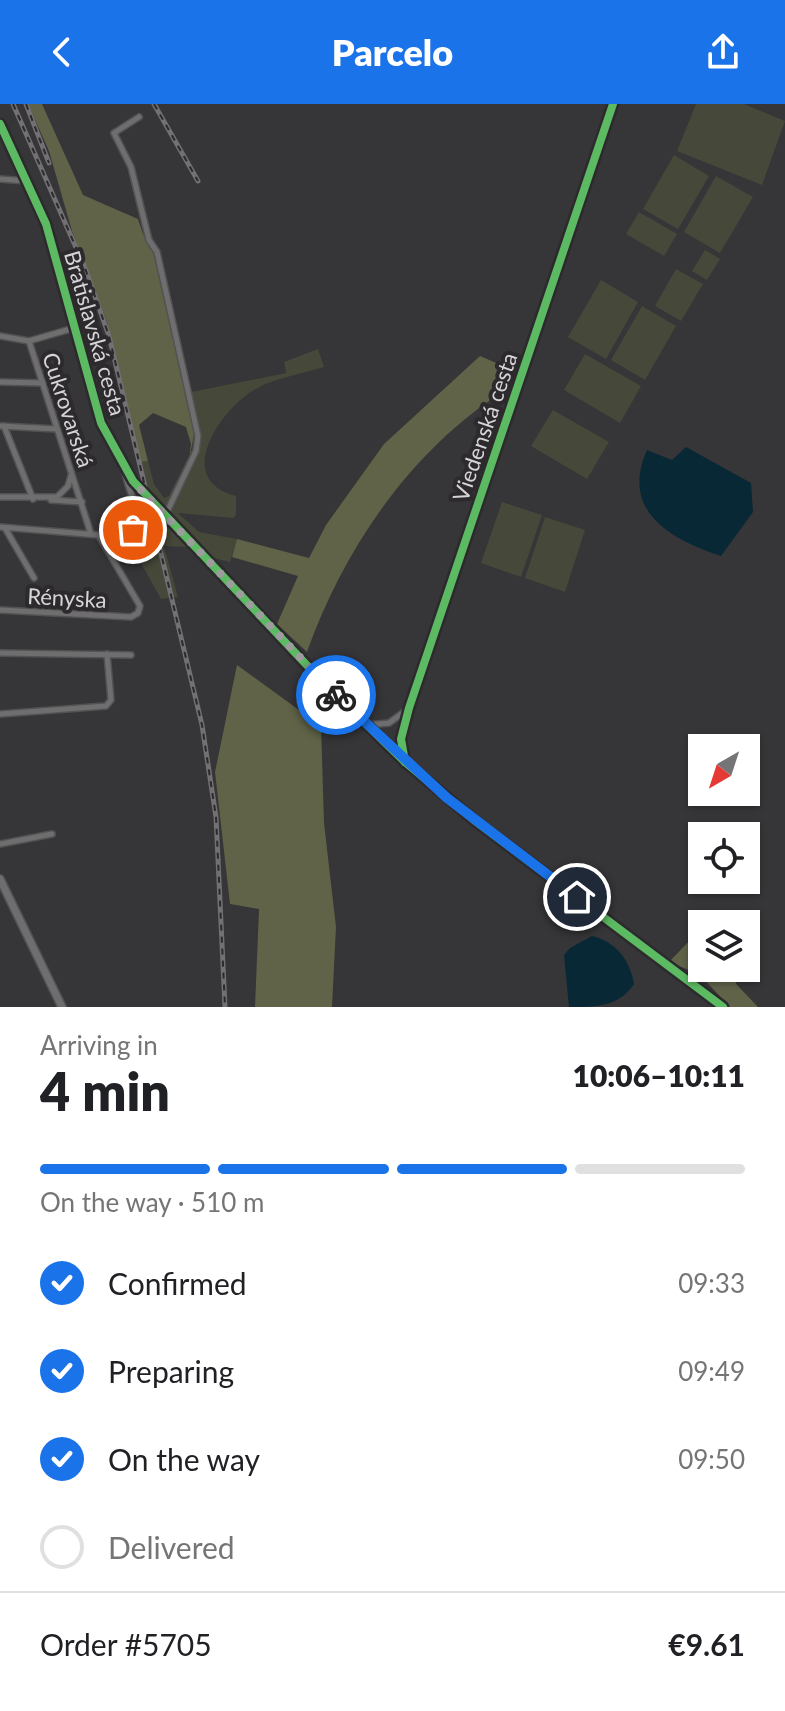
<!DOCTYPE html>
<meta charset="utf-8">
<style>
body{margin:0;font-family:Lato,sans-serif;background:#f6f6f6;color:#202124;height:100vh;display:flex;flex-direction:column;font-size:30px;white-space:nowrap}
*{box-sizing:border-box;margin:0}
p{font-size:26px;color:#757577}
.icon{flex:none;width:44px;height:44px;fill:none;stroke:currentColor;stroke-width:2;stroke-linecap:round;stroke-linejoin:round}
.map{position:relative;height:903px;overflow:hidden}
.drawer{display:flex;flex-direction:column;background:#fff;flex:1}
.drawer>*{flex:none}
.needle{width:52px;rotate:219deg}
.fabs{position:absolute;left:688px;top:630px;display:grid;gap:16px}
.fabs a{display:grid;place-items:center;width:72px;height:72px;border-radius:0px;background:#fff;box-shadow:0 2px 6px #0004;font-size:40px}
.pin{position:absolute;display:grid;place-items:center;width:68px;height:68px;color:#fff;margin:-34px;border:4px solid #fff;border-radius:50%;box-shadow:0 2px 8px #0007}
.courier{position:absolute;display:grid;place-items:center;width:80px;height:80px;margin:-40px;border:6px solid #1a73e8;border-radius:50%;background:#fff;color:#222;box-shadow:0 2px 10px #0007}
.overview em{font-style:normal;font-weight:800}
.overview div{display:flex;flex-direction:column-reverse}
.overview{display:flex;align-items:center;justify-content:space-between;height:136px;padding:0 40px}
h1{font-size:52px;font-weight:800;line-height:60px}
.bar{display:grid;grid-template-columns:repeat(4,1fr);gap:12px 8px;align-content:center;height:96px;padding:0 40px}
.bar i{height:10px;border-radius:6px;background:#e0e0e0}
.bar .selected{background:#1a73e8}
.bar p{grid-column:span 4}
.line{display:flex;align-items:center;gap:20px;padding:0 40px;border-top:2px solid #e0e0e0}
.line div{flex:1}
ol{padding:0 40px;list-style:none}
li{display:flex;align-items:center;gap:24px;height:88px}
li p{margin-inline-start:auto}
li .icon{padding:8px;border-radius:50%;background:#1a73e8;color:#fff;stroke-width:4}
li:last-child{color:#757577}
li i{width:44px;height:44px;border:4px solid #e0e0e0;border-radius:50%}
header{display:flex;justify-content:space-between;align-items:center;height:104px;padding:0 40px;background:#1a73e8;color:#fff;font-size:36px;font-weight:800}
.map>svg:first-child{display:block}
.green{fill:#46483a}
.forest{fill:#606348}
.water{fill:#092835}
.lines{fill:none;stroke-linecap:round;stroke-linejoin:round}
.street-casing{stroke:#535154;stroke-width:8}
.secondary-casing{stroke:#535154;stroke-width:10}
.street{stroke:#6f6e6f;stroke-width:5}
.secondary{stroke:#6f6e6f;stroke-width:7}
.rail-casing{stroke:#727072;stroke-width:5}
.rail{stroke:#2d2a2e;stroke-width:2;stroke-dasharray:6;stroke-linecap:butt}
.cycleway-casing{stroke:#2d2a2e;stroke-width:13}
.cycleway{stroke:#5cba63;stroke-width:8}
.done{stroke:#9e9c9f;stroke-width:8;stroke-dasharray:0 14.4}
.route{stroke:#1a73e8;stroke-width:10}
.labels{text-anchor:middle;stroke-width:8;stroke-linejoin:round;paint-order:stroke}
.street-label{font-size:22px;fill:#d6d4d7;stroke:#2d2a2e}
</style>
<header><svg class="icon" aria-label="back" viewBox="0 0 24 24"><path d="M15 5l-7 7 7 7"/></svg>Parcelo<svg class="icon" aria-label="share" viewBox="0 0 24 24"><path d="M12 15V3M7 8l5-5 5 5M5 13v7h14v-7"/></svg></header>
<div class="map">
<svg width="785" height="903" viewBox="0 0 785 903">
<rect width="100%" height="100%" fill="#363537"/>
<g class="green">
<path d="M696,0H744L785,17L762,81L677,47Z"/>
<path d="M674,51L709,72L678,125L643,105Z"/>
<path d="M716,72L753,93L720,149L684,128Z"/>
<path d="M639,108L677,130L664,152L626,130Z"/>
<path d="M705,146L720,155L707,176L692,167Z"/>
<path d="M676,165L703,180L681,217L655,202Z"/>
<path d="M601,176L638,198L606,255L568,233Z"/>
<path d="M642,202L676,222L645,276L611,256Z"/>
<path d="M318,245L324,263C302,270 274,274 254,286C219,307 173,376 236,392V411L233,414L178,409L199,428L237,435L230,458L213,454L170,408L199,340L191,288L286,269L284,258Z"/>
<path d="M585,250L641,282L620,319L564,286Z"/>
<path d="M553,306L609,338L587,375L531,342Z"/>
<path d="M187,356L189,357L169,402L161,403L149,390L141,358L148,357L154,380L164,394L169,392Z"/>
<path d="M143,393L187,443L164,442L178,493L161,495L127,434L136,424L138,395Z"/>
<path d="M502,398L542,411L521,473L481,459Z"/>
<path d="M545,413L585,426L565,488L525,474Z"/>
</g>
<g class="forest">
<path d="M28,0H42L83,91L138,115L143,130L159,158L195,325L189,357L191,340L186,323L153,309L139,321L148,357L141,358L107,218L72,127L49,47Z"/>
<path d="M480,252L501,261L512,282C415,340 344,443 307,548L277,520L298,472L232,453L237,435L309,454L326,421L384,340Z"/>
<path d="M237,561L321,622L324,719L336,823L332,903H255L259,805L230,800L215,668Z"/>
<path d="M699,827L702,864H729L737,881L758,903H730L699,870L669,858Z"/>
</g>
<g class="water">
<path d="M686,343L751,379L753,408L721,452C670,435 620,407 647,346L672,356Z"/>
<path d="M592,832C617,838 630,857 634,880C619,903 595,903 569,903L564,851L570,844Z"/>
</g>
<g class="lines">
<g class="street-casing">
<g id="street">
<path d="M139,13L114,29L131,63L149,136L157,148L198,332L196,347L165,412"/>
<path d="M0,75L27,77"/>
<path d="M0,232L29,237L74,224"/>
<path d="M29,237L91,430"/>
<path d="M0,278L43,279"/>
<path d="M0,322L57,325"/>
<path d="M4,322L33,395"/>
<path d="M0,393H57L68,382L71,372"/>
<path d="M51,396L82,398"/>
<path d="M0,423L124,433C150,418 127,389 125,367"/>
<path d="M5,424L34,474"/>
<path d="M0,506L131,513L138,509L140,502L99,432"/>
<path d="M0,549L131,551"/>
<path d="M0,610L106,602L111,596L107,550"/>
<path d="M367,621L389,619L408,605"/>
<path d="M405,657L401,635L409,604L613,0"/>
<path d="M0,740L52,730"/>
</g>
</g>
<g class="secondary-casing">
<g id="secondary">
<path d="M0,20L46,120L101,319L133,377L319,574L405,658L474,716L723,903"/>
<path d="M0,775L62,903"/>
</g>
</g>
<use href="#street" class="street"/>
<use href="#secondary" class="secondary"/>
<g class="rail-casing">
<g id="rail">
<path d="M13,0L85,164L109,232L202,621L216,713L225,903"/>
<path d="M26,0L49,59"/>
<path d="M154,0L198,77"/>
</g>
</g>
<use href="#rail" class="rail"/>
<g class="cycleway-casing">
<g id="cycleway">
<path d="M0,20L46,120L101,319L133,377L319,574L405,658L474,716L723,903"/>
<path d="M405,658L401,635L409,604L613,0"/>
</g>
</g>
<use href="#cycleway" class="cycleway"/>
</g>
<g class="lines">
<path class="done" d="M133,426L137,413L135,392L141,386L336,591"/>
<path class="route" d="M336,591L447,694L577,793"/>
</g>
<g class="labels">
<g class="street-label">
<text transform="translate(95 229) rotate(74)" y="8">Bratislavská cesta</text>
<text transform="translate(68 306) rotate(72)" y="8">Cukrovarská</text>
<text transform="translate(485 323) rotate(-71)" y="8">Viedenská cesta</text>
<text transform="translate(67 494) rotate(3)" y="8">Rényska</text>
</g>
</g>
</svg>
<div class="fabs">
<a><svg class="needle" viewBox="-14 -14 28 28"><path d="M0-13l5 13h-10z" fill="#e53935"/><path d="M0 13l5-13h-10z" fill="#757577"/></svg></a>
<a><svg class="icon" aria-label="locate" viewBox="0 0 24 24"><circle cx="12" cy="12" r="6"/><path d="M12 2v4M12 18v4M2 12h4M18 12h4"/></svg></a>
<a><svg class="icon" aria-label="layers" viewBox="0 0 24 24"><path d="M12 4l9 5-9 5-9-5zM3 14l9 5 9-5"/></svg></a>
</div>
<div class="pin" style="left:133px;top:426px;background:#ea580c"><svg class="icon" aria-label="bag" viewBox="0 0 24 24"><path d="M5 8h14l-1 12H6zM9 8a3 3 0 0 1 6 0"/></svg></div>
<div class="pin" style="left:577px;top:793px;background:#1f2937"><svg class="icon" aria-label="home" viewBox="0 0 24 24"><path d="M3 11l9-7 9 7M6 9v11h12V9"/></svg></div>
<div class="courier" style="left:336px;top:591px"><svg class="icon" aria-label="bike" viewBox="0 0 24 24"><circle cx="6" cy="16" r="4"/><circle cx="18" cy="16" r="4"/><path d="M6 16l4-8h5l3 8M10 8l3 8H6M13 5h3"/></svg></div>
</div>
<section class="drawer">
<div class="overview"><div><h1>4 min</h1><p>Arriving in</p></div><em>10:06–10:11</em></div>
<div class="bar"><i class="selected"></i><i class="selected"></i><i class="selected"></i><i></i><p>On the way · 510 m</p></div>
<ol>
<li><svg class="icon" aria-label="check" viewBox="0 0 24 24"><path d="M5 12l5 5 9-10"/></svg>Confirmed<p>09:33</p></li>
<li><svg class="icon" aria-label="check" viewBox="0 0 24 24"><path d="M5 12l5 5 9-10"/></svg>Preparing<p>09:49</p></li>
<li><svg class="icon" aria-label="check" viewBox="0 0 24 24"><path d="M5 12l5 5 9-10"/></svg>On the way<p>09:50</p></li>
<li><i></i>Delivered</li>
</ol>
<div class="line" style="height:104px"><div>Order #5705</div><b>€9.61</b></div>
</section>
